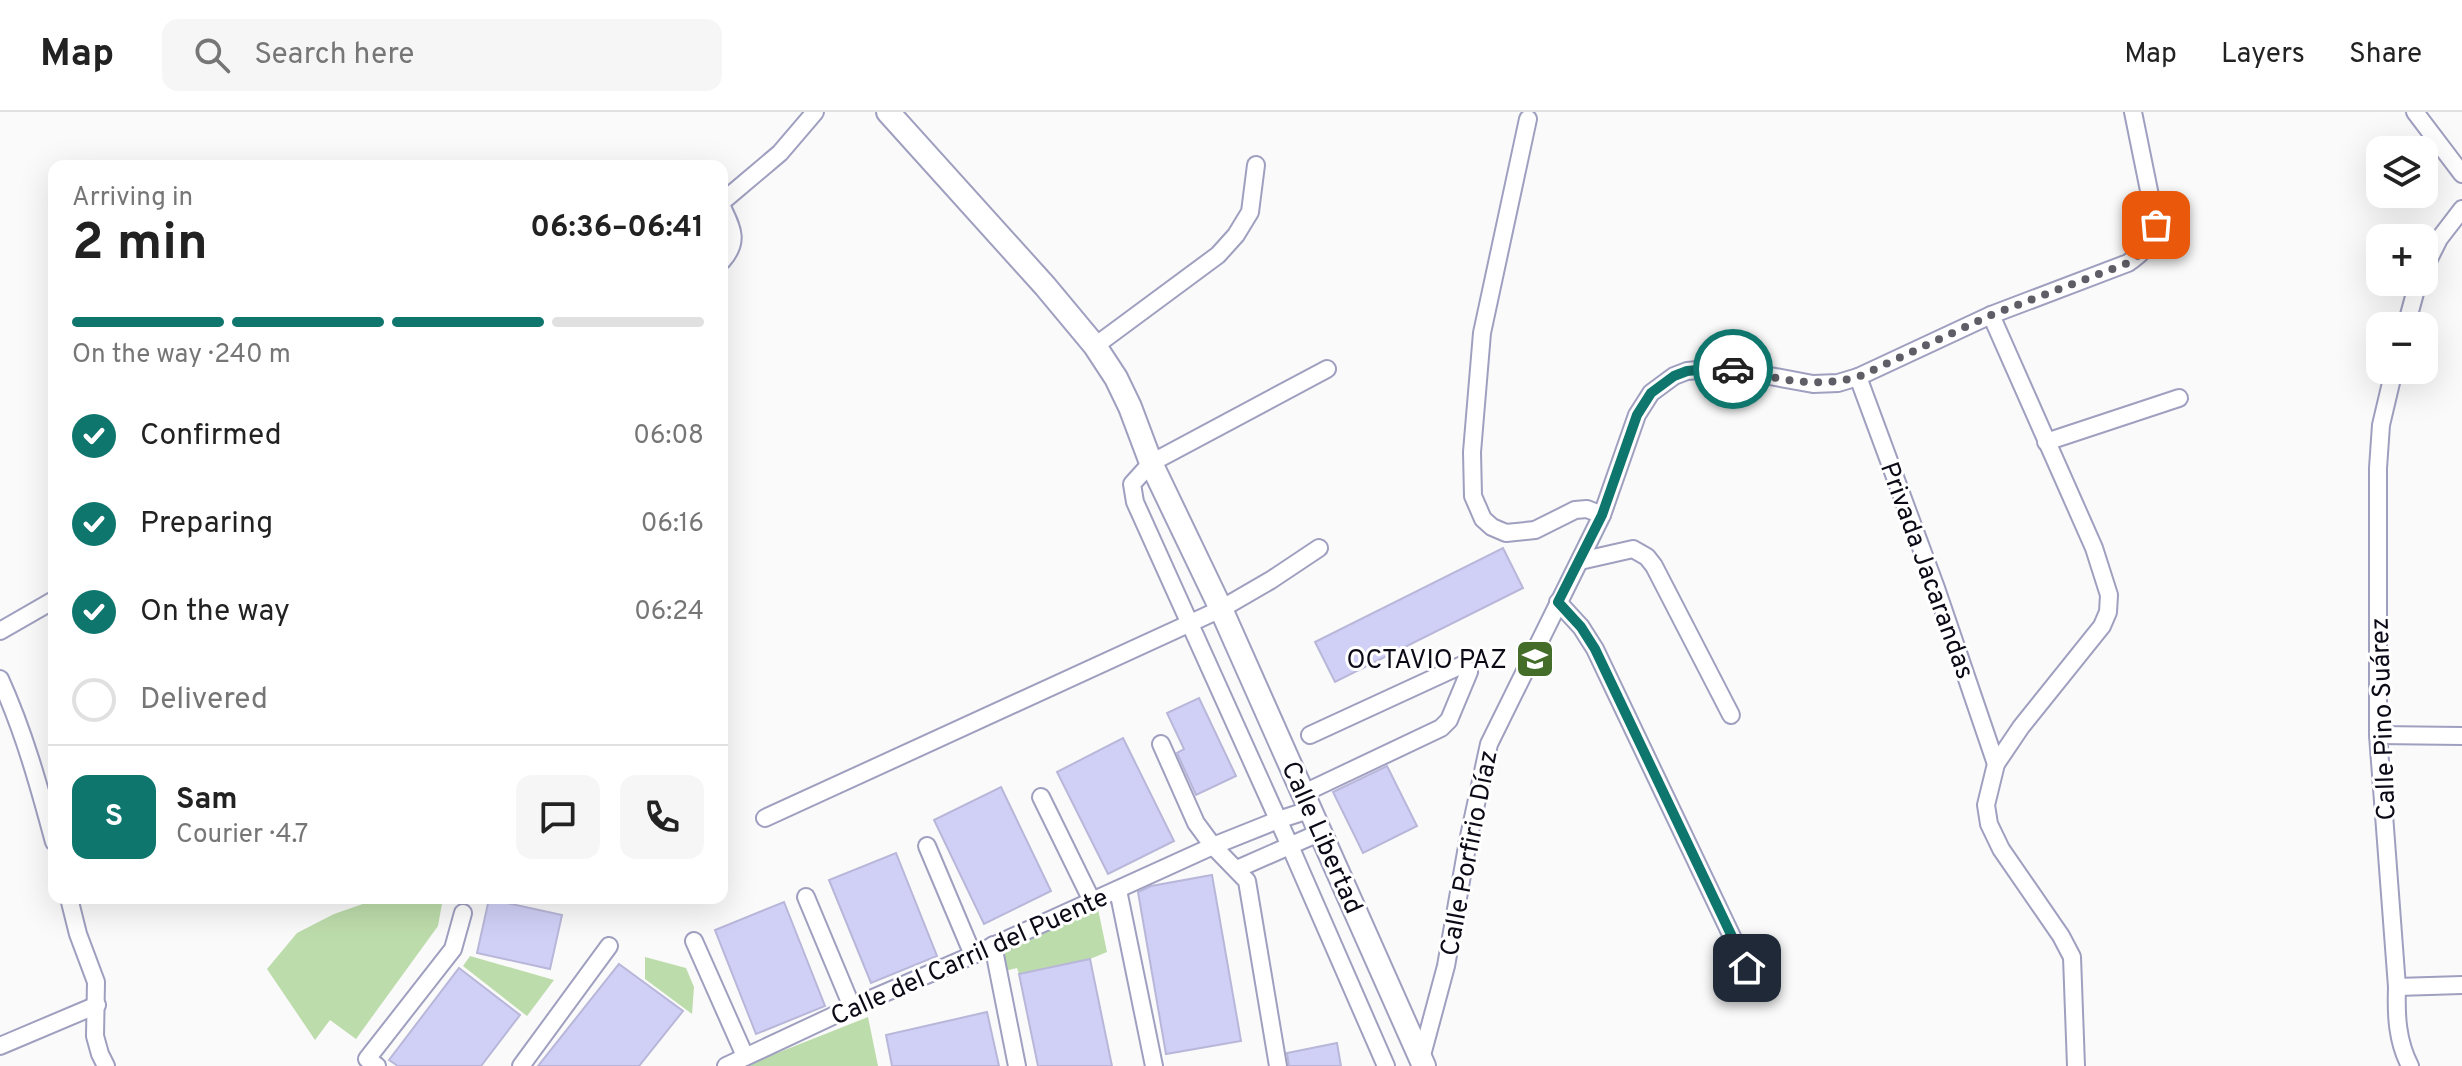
<!DOCTYPE html>
<meta charset="utf-8">
<style>
body{margin:0;font-family:Overpass,sans-serif;background:#f6f6f6;color:#222;height:100vh;display:flex;flex-direction:column;font-size:30px;white-space:nowrap}
*{box-sizing:border-box;margin:0}
p{font-size:26px;color:#767676}
.icon{flex:none;width:44px;height:44px;fill:none;stroke:currentColor;stroke-width:2;stroke-linecap:round;stroke-linejoin:round}
.map{position:relative;flex:1;overflow:hidden}
.drawer{position:absolute;left:48px;top:48px;width:680px;height:744px;display:flex;flex-direction:column;background:#fff;border-radius:16px;box-shadow:0 8px 32px #0002}
.drawer>*{flex:none}
.tools{position:absolute;left:2366px;top:24px;display:grid;gap:16px}
.tools a{display:grid;place-items:center;width:72px;height:72px;border-radius:16px;background:#fff;box-shadow:0 8px 32px #0002;font-size:40px}
.pin{position:absolute;display:grid;place-items:center;width:68px;height:68px;color:#fff;margin:-34px;border-radius:16px;box-shadow:0 4px 12px #0006}
.courier{position:absolute;display:grid;place-items:center;width:80px;height:80px;margin:-40px;border:6px solid #0f766e;border-radius:50%;background:#fff;color:#222;box-shadow:0 2px 10px #0007}
.overview em{font-style:normal;font-weight:700}
.overview div{display:flex;flex-direction:column-reverse}
.overview{display:flex;align-items:center;justify-content:space-between;height:136px;padding:0 24px}
h1{font-size:52px;font-weight:700;line-height:60px}
.bar{display:grid;grid-template-columns:repeat(4,1fr);gap:12px 8px;align-content:center;height:96px;padding:0 24px}
.bar i{height:10px;border-radius:6px;background:#e0e0e0}
.bar .on{background:#0f766e}
.bar p{grid-column:span 4}
.line{display:flex;align-items:center;gap:20px;padding:0 24px;border-top:2px solid #e0e0e0}
.line div{flex:1}
.round{display:grid;place-items:center;flex:none;width:84px;height:84px;border-radius:16px;background:#f6f6f6}
ol{padding:0 24px;list-style:none}
li{display:flex;align-items:center;gap:24px;height:88px}
li p{margin-inline-start:auto}
li .icon{padding:8px;border-radius:50%;background:#0f766e;color:#fff;stroke-width:4}
li:last-child{color:#767676}
li i{width:44px;height:44px;border:4px solid #e0e0e0;border-radius:50%}
header{display:flex;align-items:center;gap:48px;box-sizing:border-box;height:112px;padding:0 40px;background:#fff;border-bottom:2px solid #e0e0e0}
header strong{font-size:38px}
nav{display:flex;gap:44px;margin-inline-start:auto;font-size:28px}
.search{width:560px;height:72px;background:#f6f6f6;display:flex;align-items:center;gap:20px;box-sizing:border-box;padding:0 28px;border-radius:16px;color:#767676;font-size:30px}
.map>svg:first-child{display:block}
.green{fill:#bddcab}
.building{fill:#d0d0f7;stroke:#b8b7d9;stroke-width:2}
.lines{fill:none;stroke-linecap:round;stroke-linejoin:round}
.minor-casing{stroke:#9f9fc0;stroke-width:20}
.secondary-casing{stroke:#9f9fc0;stroke-width:26}
.minor{stroke:#fff;stroke-width:16}
.secondary{stroke:#fff;stroke-width:22}
.done{stroke:#5f5e66;stroke-width:8;stroke-dasharray:0 14.4}
.route{stroke:#0f766e;stroke-width:10}
.labels{text-anchor:middle;stroke-width:6;stroke-linejoin:round;paint-order:stroke}
.street-label{font-size:26px;fill:#0b0a16;stroke:#fff}
.poi-label{font-size:26px;fill:#0b0a16;stroke:#fff;text-anchor:end}
</style>
<header>
<strong>Map</strong>
<div class="search"><svg class="icon" aria-label="search" viewBox="0 0 24 24"><circle cx="10" cy="10" r="6"/><path d="M15 15l6 6"/></svg>Search here</div>
<nav><a>Map</a><a>Layers</a><a>Share</a></nav>
</header>
<div class="map">
<svg width="2462" height="954" viewBox="0 0 2462 954">
<rect width="100%" height="100%" fill="#fafafa"/>
<g class="green">
<path d="M380,786H443L438,814L356,927L330,908L315,928L267,857L297,821L334,802Z"/>
<path d="M1098,797L1107,840L1090,847L1019,862L1017,856L1005,859L1001,839Z"/>
<path d="M470,844L554,868L527,904L463,854Z"/>
<path d="M645,845L686,856L694,875L692,902L645,867Z"/>
<path d="M868,905L878,954H744Z"/>
</g>
<g class="building">
<path d="M1503,436L1523,476L1335,570L1315,530Z"/>
<path d="M1199,586L1236,664L1196,683L1177,641L1184,637L1167,601Z"/>
<path d="M1123,626L1174,729L1108,762L1057,660Z"/>
<path d="M1387,654L1417,714L1363,741L1333,680Z"/>
<path d="M1001,675L1051,779L984,812L934,708Z"/>
<path d="M896,741L937,844L871,871L829,768Z"/>
<path d="M1212,763L1241,929L1166,942L1138,780L1151,774Z"/>
<path d="M489,787L562,803L550,857L477,841Z"/>
<path d="M784,790L825,894L756,922L715,818Z"/>
<path d="M1090,847L1112,954H1038L1019,862Z"/>
<path d="M619,852L683,899L639,954H538Z"/>
<path d="M459,856L520,903L481,954H398L389,948Z"/>
<path d="M987,900L999,954H892L886,923Z"/>
<path d="M1337,931L1341,954H1289L1287,941Z"/>
</g>
<g class="lines">
<g class="minor-casing">
<g id="minor">
<path d="M2415,0L2462,62"/>
<path d="M1528,7L1482,221L1472,340L1473,384L1483,407L1492,415L1506,421L1535,418L1575,398L1587,397L1602,403"/>
<path d="M722,90L780,41L815,0"/>
<path d="M722,95C732,116 740,129 722,149"/>
<path d="M2424,157L2439,127L2462,97"/>
<path d="M1991,203L2094,436L2109,483L2108,500L2102,514L2021,615L1996,652L1986,693L1989,712L2001,737L2061,824L2072,845L2076,954"/>
<path d="M2406,214L2418,170"/>
<path d="M1095,234L1218,143L1236,123L1250,100L1256,53"/>
<path d="M1327,257L1151,351L1132,372L1135,390L1290,734L1386,954"/>
<path d="M2394,258L2381,313L2378,356V623L2397,875C2396,903 2397,929 2410,954"/>
<path d="M1858,265L1936,476L1996,652"/>
<path d="M2046,330L2179,286"/>
<path d="M1580,449L1633,437L1647,445L1654,454L1731,603"/>
<path d="M1558,490L1581,515L1595,537L1747,856"/>
<path d="M0,519L54,488"/>
<path d="M0,567C24,620 39,674 54,730"/>
<path d="M2378,623L2462,624"/>
<path d="M1161,632L1196,711L1213,734L1247,769L1278,954"/>
<path d="M1304,681L1441,616L1449,608L1469,560L1462,553L1310,623"/>
<path d="M1041,685L1092,789"/>
<path d="M765,706L1221,497L1271,468L1319,436"/>
<path d="M927,734L973,843"/>
<path d="M1237,757L1321,720"/>
<path d="M1118,778L1154,954"/>
<path d="M806,785L852,895"/>
<path d="M69,786L78,822L96,870L95,924L100,942L106,954"/>
<path d="M694,829L745,944"/>
<path d="M993,833L1017,954"/>
<path d="M2397,875L2462,873"/>
<path d="M0,934L97,893"/>
<path d="M1421,947L1446,854L1468,729L1489,632L1602,403L1637,303L1651,281L1674,264L1687,259L1709,257L1727,256L1813,272L1838,271L1858,265L1991,203L2128,151C2144,140 2151,132 2156,113L2133,0"/>
<path d="M377,954L367,947L453,837L463,801"/>
<path d="M521,954L609,834"/>
<path d="M726,954L852,895L973,843L1213,734L1278,708L1312,697"/>
</g>
</g>
<g class="secondary-casing">
<path id="secondary" d="M888,0L1045,174L1095,234L1116,266L1130,295L1151,351L1221,497L1424,954"/>
</g>
<use href="#minor" class="minor"/>
<use href="#secondary" class="secondary"/>
</g>
<g class="lines">
<path class="done" d="M1733,257C1778,266 1812,277 1858,265L1991,203L2128,151C2144,140 2152,132 2156,113"/>
<path class="route" d="M1733,257H1709L1687,259L1674,264L1651,281L1637,303L1602,403L1558,490L1581,515L1595,537L1747,856"/>
</g>
<defs>
<g id="school-square" transform="scale(2)"><rect x="-9" y="-9" width="18" height="18" rx="4" fill="#446d29" stroke="#fff"/><path d="M0-5L7-2L0 1L-7-2ZM-4 1L0 2.5L4 1V4Q0 6-4 4Z" fill="#fff"/></g>
</defs>
<g fill-rule="evenodd">
<use href="#school-square" x="1535" y="547"/>
</g>
<g class="labels">
<g class="street-label">
<text transform="translate(1928 458) rotate(70)" y="9">Privada Jacarandas</text>
<text transform="translate(2382 607) rotate(-92)" y="9">Calle Pino Suárez</text>
<text transform="translate(1323 725) rotate(66)" y="9">Calle Libertad</text>
<text transform="translate(1468 741) rotate(-79)" y="9">Calle Porfirio Díaz</text>
<text transform="translate(969 844) rotate(-24)" y="9">Calle del Carril del Puente</text>
</g>
<g class="poi-label">
<text x="1507" y="556">OCTAVIO PAZ</text>
</g>
</g>
</svg>
<div class="tools">
<a><svg class="icon" aria-label="layers" viewBox="0 0 24 24"><path d="M12 4l9 5-9 5-9-5zM3 14l9 5 9-5"/></svg></a>
<a>+</a>
<a>−</a>
</div>
<div class="pin" style="left:2156px;top:113px;background:#ea580c"><svg class="icon" aria-label="bag" viewBox="0 0 24 24"><path d="M5 8h14l-1 12H6zM9 8a3 3 0 0 1 6 0"/></svg></div>
<div class="pin" style="left:1747px;top:856px;background:#1f2937"><svg class="icon" aria-label="home" viewBox="0 0 24 24"><path d="M3 11l9-7 9 7M6 9v11h12V9"/></svg></div>
<div class="courier" style="left:1733px;top:257px"><svg class="icon" aria-label="car" viewBox="0 0 24 24"><path d="M5 17H2v-5l4-1 3-4h7l3 4 3 1v5h-3M9 17h6M6 11h13"/><circle cx="7" cy="17" r="2"/><circle cx="17" cy="17" r="2"/></svg></div>
<section class="drawer">
<div class="overview"><div><h1>2 min</h1><p>Arriving in</p></div><em>06:36–06:41</em></div>
<div class="bar"><i class="on"></i><i class="on"></i><i class="on"></i><i></i><p>On the way · 240 m</p></div>
<ol>
<li><svg class="icon" aria-label="check" viewBox="0 0 24 24"><path d="M5 12l5 5 9-10"/></svg>Confirmed<p>06:08</p></li>
<li><svg class="icon" aria-label="check" viewBox="0 0 24 24"><path d="M5 12l5 5 9-10"/></svg>Preparing<p>06:16</p></li>
<li><svg class="icon" aria-label="check" viewBox="0 0 24 24"><path d="M5 12l5 5 9-10"/></svg>On the way<p>06:24</p></li>
<li><i></i>Delivered</li>
</ol>
<div class="line" style="height:144px"><b class="round" style="background:#0f766e;color:#fff">S</b><div><b>Sam</b><p>Courier · 4.7</p></div><a class="round"><svg class="icon" aria-label="chat" viewBox="0 0 24 24"><path d="M4 5h16v11H9l-5 4z"/></svg></a><a class="round"><svg class="icon" aria-label="phone" viewBox="0 0 24 24"><path d="M5 4h4l2 5-3 2q2 4 5 5l2-3 5 2v4C11 20 4 13 5 4z"/></svg></a></div>
</section>
</div>
